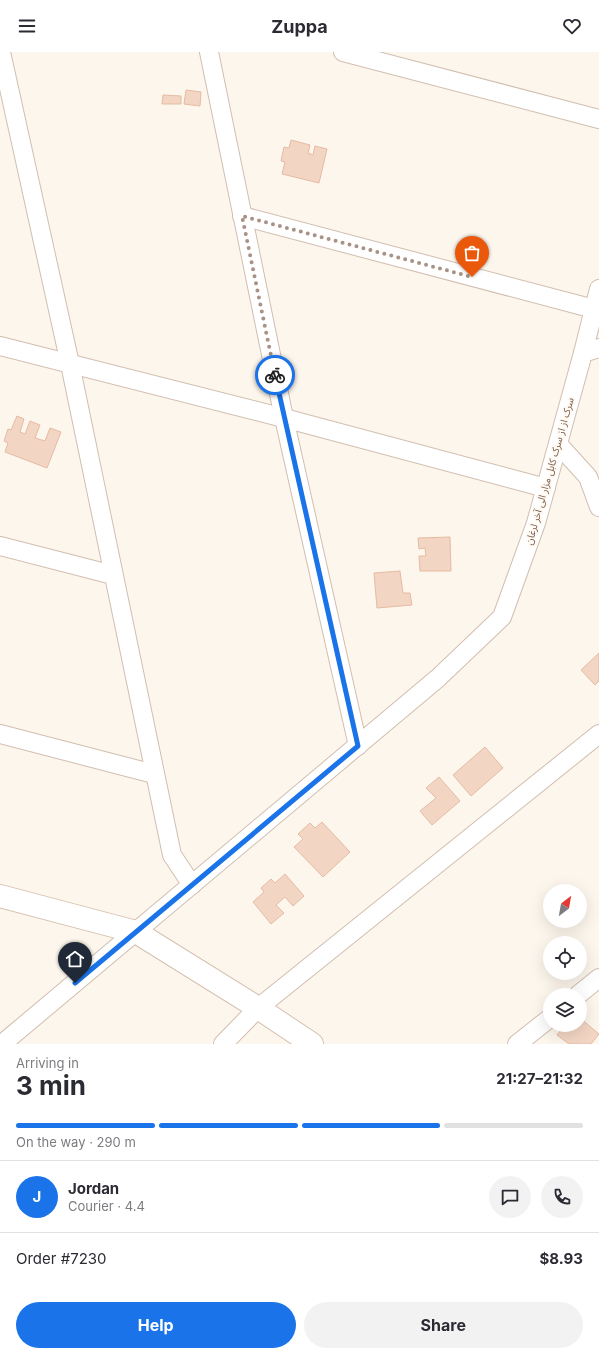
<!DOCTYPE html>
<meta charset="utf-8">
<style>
body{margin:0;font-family:Inter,"Noto Sans Arabic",sans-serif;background:#f2f2f3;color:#2b2b33;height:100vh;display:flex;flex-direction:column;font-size:15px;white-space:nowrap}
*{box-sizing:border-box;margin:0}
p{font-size:13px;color:#7c7c81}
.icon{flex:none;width:22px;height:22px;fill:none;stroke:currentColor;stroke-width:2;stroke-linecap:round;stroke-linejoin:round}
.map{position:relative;height:992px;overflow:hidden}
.drawer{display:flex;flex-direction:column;background:#fff;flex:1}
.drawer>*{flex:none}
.needle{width:26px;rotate:31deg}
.controls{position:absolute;left:543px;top:832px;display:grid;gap:8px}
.controls a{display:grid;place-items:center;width:44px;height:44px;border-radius:50%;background:#fff;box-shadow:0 4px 16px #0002;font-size:20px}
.pin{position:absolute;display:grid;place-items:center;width:34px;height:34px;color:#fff;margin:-41px -17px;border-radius:50% 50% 50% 0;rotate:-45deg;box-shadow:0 0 4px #0007}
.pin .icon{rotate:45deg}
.courier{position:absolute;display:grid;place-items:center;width:40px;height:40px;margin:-20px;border:3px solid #1a73e8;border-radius:50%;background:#fff;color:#222;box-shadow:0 1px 5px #0007}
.headline em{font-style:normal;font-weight:700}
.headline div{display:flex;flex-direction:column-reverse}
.headline{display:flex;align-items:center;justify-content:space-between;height:68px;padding:0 16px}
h1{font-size:26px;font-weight:700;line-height:30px}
.bar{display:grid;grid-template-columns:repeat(4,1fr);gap:6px 4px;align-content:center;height:48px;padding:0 16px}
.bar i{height:5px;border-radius:3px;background:#e1e1e2}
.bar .on{background:#1a73e8}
.bar p{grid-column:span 4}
.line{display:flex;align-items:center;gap:10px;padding:0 16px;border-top:1px solid #e1e1e2}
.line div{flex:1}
.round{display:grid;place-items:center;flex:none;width:42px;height:42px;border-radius:21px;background:#f2f2f3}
.primary-button{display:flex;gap:8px;margin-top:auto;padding:8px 16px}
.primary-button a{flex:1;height:46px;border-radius:24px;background:#1a73e8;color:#fff;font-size:16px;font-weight:700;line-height:46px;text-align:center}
.primary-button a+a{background:#f2f2f3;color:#2b2b33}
header{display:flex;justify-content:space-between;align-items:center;height:52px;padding:0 16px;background:#fff;font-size:18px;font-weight:700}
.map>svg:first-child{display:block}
.building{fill:#f3d5c3;stroke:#e6bba3}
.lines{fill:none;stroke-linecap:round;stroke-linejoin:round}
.street-casing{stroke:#d1beb0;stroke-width:20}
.secondary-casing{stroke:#d6c0b0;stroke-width:24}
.street{stroke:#fff;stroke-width:18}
.secondary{stroke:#fff;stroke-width:22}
.done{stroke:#a89285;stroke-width:4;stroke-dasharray:0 7.2}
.route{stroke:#1a73e8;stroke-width:5}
.labels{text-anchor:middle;stroke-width:4;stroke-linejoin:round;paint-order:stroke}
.street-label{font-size:10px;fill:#7a5c4d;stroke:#fffaf3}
</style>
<header><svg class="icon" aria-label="menu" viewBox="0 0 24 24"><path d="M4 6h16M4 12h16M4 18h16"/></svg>Zuppa<svg class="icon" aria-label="heart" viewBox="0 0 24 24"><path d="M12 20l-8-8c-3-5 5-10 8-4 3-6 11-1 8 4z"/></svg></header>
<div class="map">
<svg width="599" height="992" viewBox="0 0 599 992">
<rect width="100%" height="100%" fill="#fdf6ec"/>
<g class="building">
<path d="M186,38L201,40L200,54L184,52Z"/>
<path d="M163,43L181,44V52H162Z"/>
<path d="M291,88L310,93L308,101L313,103L315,94L327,97L319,131L282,122L285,110L281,109L284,95L289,96Z"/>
<path d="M17,364L24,367L20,380L25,382L30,369L40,373L35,386L45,389L50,376L61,380L47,416L5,400L8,391L4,389L8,377L11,378Z"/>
<path d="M450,485L451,519H420L419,504H426L425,496L419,497L418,486Z"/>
<path d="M400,519L403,541H410L412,553L377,556L374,521Z"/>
<path d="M599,601V629L595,633L581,618Z"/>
<path d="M485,695L503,716L471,744L453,723Z"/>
<path d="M439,725L460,749L432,773L420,759L436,746L426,736Z"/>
<path d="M322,770L350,800L323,825L294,795L303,787L298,782L310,771L315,776Z"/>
<path d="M285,822L304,844L293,854L285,845L276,853L284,861L271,872L253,850L264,840L261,836L271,827L275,831Z"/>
<path d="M580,966L599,982L591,992H569L557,983L565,973H580Z"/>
</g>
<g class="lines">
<g class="street-casing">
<g id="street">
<path d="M1,0L70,312L172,803L192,833"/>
<path d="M209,0L284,366L358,694"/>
<path d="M343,0L599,67"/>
<path d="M242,164L594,257"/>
<path d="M0,294L284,366L546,436"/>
<path d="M583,301L599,237"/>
<path d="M558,392L588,425L599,455"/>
<path d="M0,494L113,523"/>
<path d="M0,682L154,722"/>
<path d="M578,943L599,926"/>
<path d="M2,992L438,626L502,565L536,471L583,301L599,296"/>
<path d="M223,992L258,956L599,682"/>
<path d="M517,992L550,966"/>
</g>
</g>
<g class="secondary-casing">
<path id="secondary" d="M0,844L136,880L258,956L312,992"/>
</g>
<use href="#street" class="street"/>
<use href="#secondary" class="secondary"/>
</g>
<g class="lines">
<path class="done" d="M275,323L242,164L472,225"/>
<path class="route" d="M75,931L358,694L275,323"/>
</g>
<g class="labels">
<g class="street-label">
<text transform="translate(549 419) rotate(-74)" y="4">سرک از از سرک کابل مزار الی آخر لرغان</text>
</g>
</g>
</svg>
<div class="controls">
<a><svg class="needle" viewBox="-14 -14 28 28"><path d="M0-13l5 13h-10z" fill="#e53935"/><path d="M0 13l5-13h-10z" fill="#7c7c81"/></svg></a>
<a><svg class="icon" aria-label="locate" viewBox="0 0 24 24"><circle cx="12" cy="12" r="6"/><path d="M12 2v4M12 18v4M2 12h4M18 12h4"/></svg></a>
<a><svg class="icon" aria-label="layers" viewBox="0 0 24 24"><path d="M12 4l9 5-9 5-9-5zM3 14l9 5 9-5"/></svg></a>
</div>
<div class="pin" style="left:472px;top:225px;background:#ea580c"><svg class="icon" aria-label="bag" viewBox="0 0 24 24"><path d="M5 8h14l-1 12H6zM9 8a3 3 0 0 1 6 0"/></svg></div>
<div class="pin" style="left:75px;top:931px;background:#1f2937"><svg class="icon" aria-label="home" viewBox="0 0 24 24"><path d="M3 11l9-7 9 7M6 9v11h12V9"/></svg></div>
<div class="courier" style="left:275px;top:323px"><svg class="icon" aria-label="bike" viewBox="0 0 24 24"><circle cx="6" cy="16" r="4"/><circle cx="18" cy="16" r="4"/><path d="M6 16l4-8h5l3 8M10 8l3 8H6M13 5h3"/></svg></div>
</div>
<section class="drawer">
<div class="headline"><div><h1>3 min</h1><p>Arriving in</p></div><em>21:27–21:32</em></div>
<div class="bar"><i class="on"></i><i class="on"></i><i class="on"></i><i></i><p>On the way · 290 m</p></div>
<div class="line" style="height:72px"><b class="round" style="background:#1a73e8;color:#fff">J</b><div><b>Jordan</b><p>Courier · 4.4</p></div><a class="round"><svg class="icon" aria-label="chat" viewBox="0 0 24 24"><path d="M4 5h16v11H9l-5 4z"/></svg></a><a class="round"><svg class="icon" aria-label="phone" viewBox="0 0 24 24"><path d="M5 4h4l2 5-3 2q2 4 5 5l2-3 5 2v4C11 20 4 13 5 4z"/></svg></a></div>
<div class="line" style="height:52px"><div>Order #7230</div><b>$8.93</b></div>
<div class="primary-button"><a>Help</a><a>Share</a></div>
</section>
